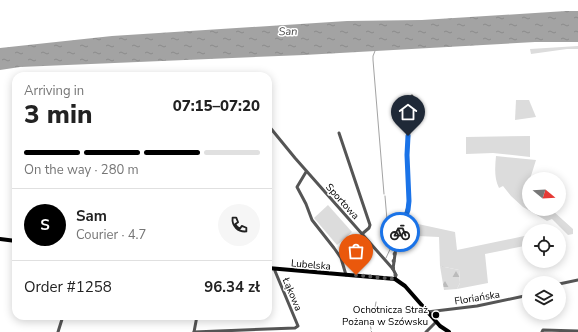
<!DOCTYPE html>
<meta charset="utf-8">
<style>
body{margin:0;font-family:"Nunito Sans",sans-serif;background:#f6f6f6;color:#222;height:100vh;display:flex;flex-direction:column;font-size:15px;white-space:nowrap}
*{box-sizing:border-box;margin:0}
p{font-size:13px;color:#767676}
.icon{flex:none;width:22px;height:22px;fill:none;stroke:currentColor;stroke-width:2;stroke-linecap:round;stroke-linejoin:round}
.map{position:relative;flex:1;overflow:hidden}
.panel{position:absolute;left:12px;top:72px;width:260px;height:248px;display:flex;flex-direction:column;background:#fff;border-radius:12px;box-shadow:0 2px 10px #0003}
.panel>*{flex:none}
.needle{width:26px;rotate:108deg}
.fabs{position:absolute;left:522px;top:172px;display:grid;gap:8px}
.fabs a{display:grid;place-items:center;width:44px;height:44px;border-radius:50%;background:#fff;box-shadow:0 2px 10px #0003;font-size:20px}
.pin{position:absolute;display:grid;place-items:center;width:34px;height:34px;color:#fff;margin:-41px -17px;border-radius:50% 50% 50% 0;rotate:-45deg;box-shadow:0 0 4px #0007}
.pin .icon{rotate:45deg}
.courier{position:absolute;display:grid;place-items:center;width:40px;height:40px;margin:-20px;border:3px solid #1a73e8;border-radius:50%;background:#fff;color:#222;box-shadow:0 1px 5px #0007}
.overview em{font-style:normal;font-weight:800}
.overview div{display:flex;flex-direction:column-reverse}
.overview{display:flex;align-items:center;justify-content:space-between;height:68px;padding:0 12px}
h1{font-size:26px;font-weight:800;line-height:30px}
.bar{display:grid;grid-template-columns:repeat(4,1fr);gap:6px 4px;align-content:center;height:48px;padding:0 12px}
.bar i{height:5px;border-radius:3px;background:#e0e0e0}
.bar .on{background:#000}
.bar p{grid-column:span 4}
.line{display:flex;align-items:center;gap:10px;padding:0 12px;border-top:1px solid #e0e0e0}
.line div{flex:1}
.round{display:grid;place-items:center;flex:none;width:42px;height:42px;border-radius:21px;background:#f6f6f6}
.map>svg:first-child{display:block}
.green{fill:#dcdcdc}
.forest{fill:url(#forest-firs)}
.water{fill:url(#water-ripples)}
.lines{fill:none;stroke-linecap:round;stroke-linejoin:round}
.stream{stroke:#a3a3a3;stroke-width:1}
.minor{stroke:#555;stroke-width:3}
.major{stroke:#000;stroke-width:4}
.done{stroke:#595959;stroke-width:4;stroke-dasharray:0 7.2}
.route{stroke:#1a73e8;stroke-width:5}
.poi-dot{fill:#000;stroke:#fff;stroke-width:1.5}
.labels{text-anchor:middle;stroke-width:3;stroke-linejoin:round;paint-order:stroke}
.street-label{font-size:10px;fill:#000;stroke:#fff}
.poi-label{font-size:10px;fill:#000;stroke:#fff;text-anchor:end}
.water-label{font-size:11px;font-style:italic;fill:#444;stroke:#fff}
</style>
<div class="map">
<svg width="578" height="332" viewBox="0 0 578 332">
<defs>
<pattern id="forest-firs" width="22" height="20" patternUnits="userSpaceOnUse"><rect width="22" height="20" fill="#dcdcdc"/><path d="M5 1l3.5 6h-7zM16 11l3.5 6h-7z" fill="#bbb"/></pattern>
<pattern id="water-ripples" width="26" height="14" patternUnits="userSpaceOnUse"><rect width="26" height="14" fill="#a3a3a3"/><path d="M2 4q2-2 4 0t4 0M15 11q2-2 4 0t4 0" fill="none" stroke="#8b8b8b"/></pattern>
</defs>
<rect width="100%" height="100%" fill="#fff"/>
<g class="green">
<path d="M578,46V49H567L531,54L530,49Z"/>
<path d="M516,100H529L536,117L515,120Z"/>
<path d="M530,136V157L493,153L466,154V137Z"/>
<path d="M496,156L536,160L530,179H529L525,198L529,200V209H549L553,211L573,229V234L568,235L552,219L547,221L523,207L511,196L503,186L499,188C494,178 495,167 496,156Z"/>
<path d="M328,205L352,232L337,245L314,218Z"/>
<path d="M418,224L455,232L457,250L529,235V245L485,254L488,283L457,289L460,283L459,270L440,266L439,237L417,236Z"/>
</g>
<path class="forest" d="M440,266L459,270L460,283L457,289L444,290Z"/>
<path class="water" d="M566,11H578V42H535L304,55L20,67L0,70V48L112,36L347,21L422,20Z"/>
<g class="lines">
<g class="stream">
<path d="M375,51L373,56V60L384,194"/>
<path d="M385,196L387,220L393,240L392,245L386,258"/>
<path d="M375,308L376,302"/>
<path d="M370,324L371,329"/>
<path d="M371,331L372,332"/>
</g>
<g class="minor">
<path d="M268,125L295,158L393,269L396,275L395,279"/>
<path d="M339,133L370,225L369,228L362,234"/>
<path d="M306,172L297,187L306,204L312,220L334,248L341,258L346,275"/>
<path d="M393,269L396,247L407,210L409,201L407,155L412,96"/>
<path d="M559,284L578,280"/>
<path d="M427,312L477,306L529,295"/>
<path d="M58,332L63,316"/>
<path d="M194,332L295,328L298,326L275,271V269"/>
<path d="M194,332L197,316"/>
<path d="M426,332L436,322"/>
<path d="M542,332L543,330L578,331"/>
</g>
<g class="major">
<path d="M0,239L16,241"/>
<path d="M268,268L395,279L405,286L440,326L449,332"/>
</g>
</g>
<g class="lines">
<path class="done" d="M356,275L395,279C397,274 393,272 393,267C394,255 396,244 400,232"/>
<path class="route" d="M400,232L408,210L409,201L407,155L408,136"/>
</g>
<circle class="poi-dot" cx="436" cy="315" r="4"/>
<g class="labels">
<g class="street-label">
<text transform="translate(343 201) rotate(48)" y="4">Sportowa</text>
<text transform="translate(311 264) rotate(5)" y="4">Lubelska</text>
<text transform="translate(293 294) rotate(67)" y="4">Łąkowa</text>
<text transform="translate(477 297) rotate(-9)" y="4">Floriańska</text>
</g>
<g class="poi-label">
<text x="428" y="313">Ochotnicza Straż<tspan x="428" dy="12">Pożana w Szówsku</tspan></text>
</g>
<g class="water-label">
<text transform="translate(288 31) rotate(-2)" y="4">San</text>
</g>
</g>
</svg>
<div class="fabs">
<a><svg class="needle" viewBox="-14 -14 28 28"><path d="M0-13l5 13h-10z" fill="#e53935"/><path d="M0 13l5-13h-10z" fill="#767676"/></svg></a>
<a><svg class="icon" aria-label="locate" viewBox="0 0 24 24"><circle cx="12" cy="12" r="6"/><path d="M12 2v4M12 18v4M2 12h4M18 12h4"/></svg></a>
<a><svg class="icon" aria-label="layers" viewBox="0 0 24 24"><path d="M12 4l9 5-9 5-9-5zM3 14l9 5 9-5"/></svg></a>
</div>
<div class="pin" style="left:356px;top:275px;background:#ea580c"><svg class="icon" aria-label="bag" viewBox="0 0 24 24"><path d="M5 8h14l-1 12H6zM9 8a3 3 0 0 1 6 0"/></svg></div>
<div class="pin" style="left:408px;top:136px;background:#1f2937"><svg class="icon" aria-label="home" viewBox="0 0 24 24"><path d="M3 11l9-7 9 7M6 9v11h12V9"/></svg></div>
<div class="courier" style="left:400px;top:232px"><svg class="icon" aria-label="bike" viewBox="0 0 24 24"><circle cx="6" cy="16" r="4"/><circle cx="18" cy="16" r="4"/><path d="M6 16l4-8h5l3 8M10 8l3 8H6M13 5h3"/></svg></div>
<section class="panel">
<div class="overview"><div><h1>3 min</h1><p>Arriving in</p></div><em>07:15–07:20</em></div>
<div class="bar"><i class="on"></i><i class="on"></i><i class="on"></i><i></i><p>On the way · 280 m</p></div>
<div class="line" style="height:72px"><b class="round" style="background:#000;color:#fff">S</b><div><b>Sam</b><p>Courier · 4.7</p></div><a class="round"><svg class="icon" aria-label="phone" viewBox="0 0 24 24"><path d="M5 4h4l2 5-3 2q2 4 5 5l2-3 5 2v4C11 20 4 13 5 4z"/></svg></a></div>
<div class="line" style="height:52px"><div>Order #1258</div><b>96.34 zł</b></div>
</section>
</div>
